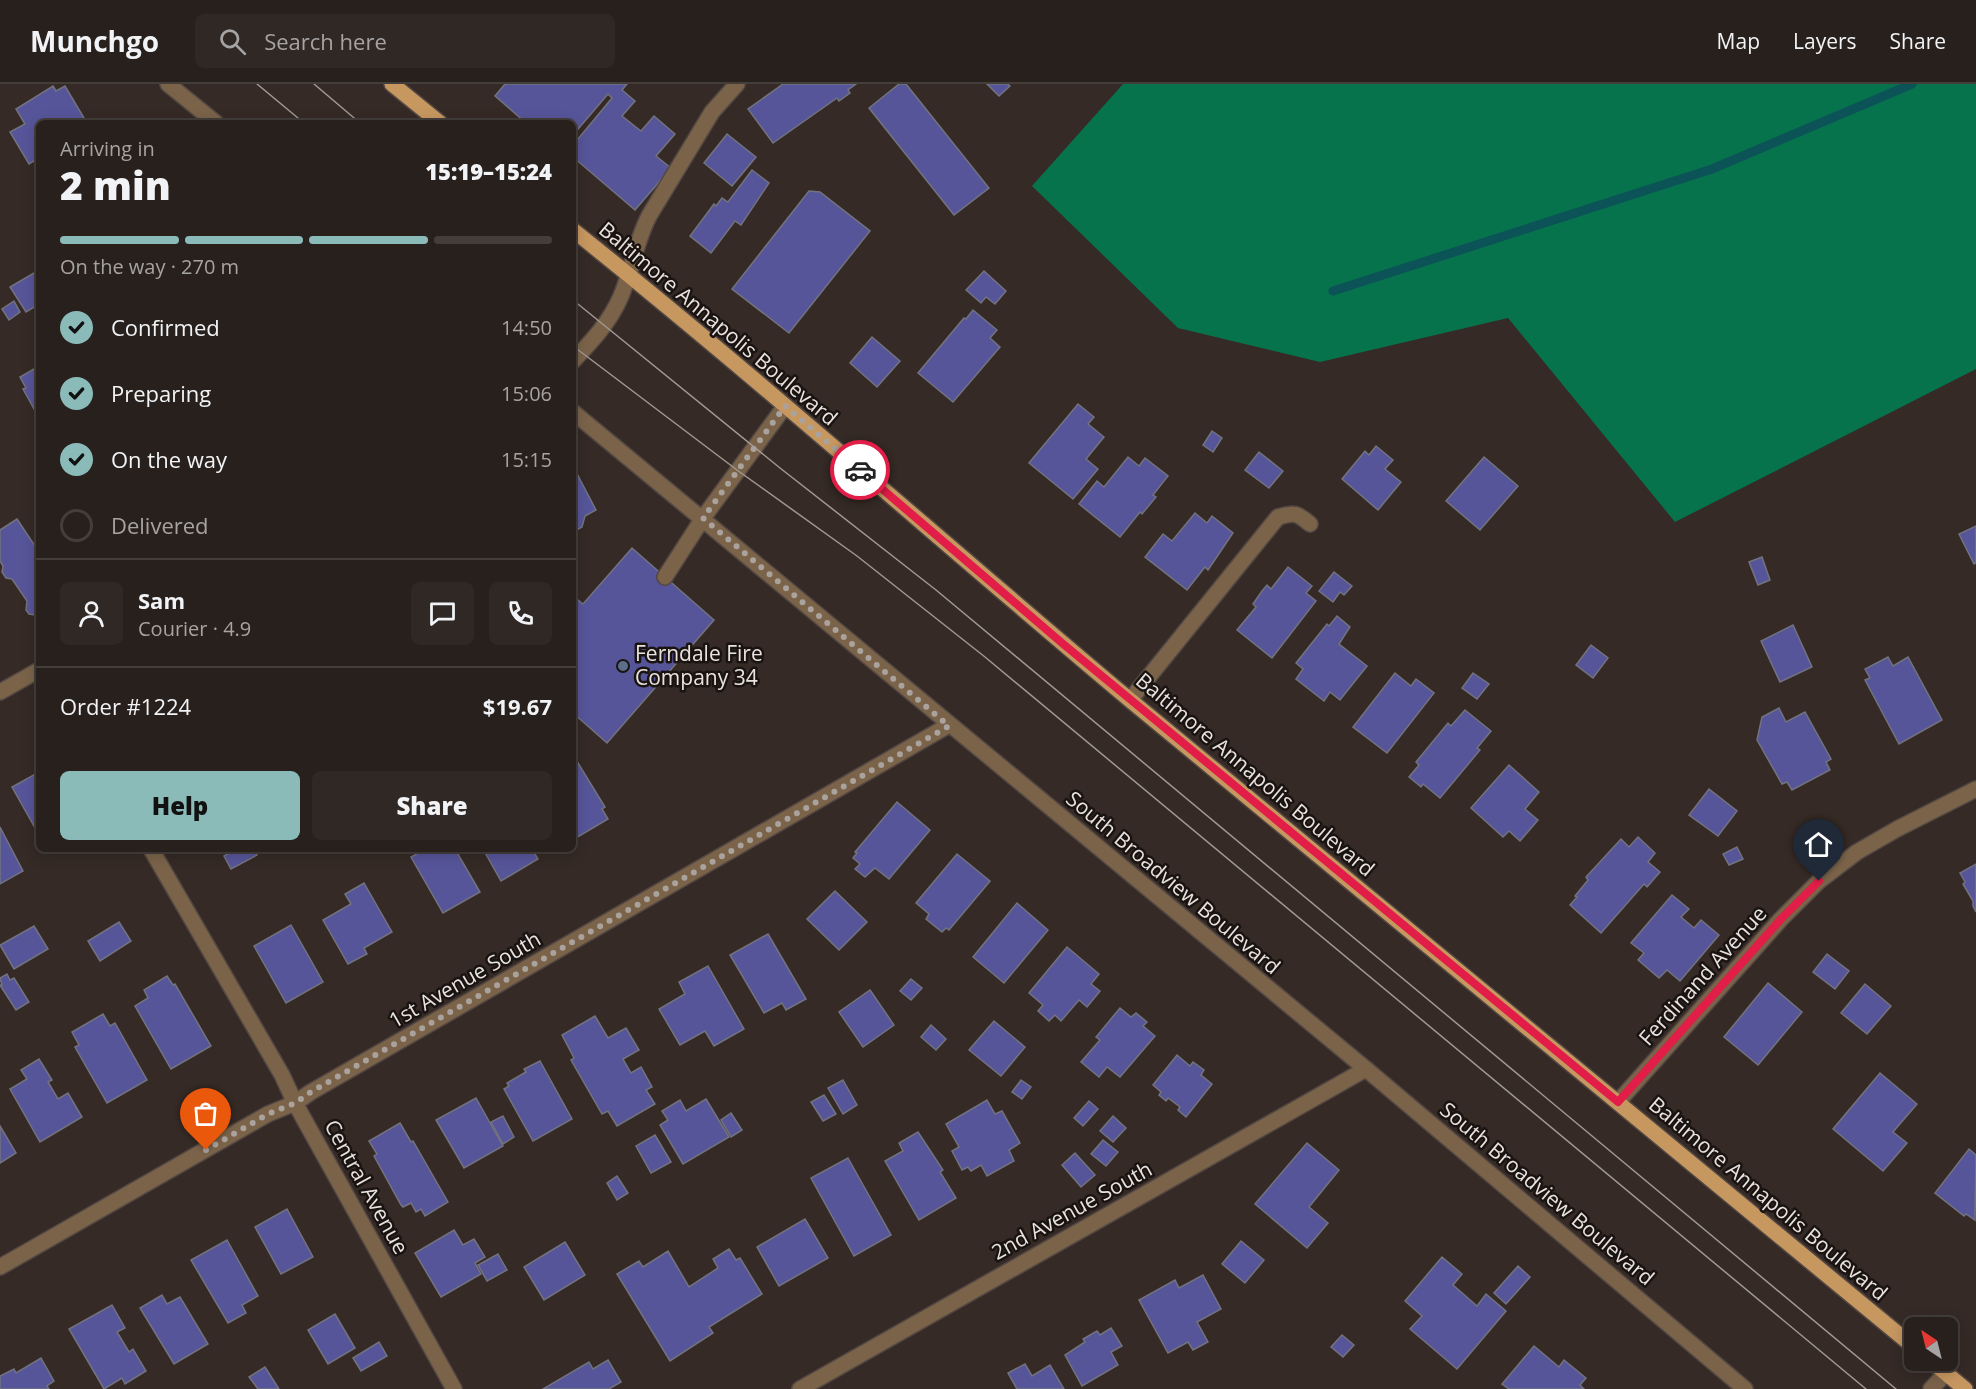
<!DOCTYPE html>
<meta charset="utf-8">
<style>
body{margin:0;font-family:"Open Sans",sans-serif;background:#302825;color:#f1f3f6;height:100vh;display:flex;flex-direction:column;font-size:22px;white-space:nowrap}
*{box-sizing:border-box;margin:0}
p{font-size:20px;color:#a5a3a3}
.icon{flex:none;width:33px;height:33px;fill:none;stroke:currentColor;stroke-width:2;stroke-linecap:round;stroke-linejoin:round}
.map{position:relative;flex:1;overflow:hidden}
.drawer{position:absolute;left:36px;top:36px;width:540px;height:732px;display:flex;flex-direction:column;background:#28201c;border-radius:9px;box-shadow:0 3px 15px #0003,0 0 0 2px #443e3b}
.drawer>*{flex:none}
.needle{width:39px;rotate:325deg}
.controls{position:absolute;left:1904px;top:1233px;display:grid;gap:12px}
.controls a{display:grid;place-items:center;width:54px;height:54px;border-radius:9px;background:#28201c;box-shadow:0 3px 15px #0003,0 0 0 2px #443e3b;font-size:30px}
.pin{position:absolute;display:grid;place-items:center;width:51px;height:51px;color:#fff;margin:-62px -26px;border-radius:50% 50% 50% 0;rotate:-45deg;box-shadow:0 0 6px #0007}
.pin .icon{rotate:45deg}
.courier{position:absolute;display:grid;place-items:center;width:60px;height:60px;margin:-30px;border:4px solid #e11d48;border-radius:50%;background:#fff;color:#222;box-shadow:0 2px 8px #0007}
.summary em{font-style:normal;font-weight:800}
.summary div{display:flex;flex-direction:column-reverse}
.summary{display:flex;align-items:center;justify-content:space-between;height:102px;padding:0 24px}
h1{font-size:39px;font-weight:800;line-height:45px}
.bar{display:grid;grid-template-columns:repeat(4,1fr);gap:9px 6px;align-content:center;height:72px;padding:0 24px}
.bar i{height:8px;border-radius:4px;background:#443e3b}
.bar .selected{background:#8bbbb9}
.bar p{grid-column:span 4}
.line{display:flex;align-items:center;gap:15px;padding:0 24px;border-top:2px solid #443e3b}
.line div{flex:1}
.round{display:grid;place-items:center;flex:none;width:63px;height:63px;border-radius:9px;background:#302825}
ol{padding:0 24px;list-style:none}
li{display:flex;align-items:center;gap:18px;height:66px}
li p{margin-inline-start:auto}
li .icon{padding:6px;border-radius:50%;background:#8bbbb9;color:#111;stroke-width:4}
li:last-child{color:#a5a3a3}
li i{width:33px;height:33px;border:3px solid #443e3b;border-radius:50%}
.button{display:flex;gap:12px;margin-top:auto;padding:12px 24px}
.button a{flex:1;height:69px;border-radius:9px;background:#8bbbb9;color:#111;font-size:24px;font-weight:800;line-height:69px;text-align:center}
.button a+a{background:#302825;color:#f1f3f6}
header{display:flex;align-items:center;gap:36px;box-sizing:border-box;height:84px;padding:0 30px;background:#28201c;border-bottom:2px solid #443e3b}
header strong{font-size:28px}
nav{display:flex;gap:33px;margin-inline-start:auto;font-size:21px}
.search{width:420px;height:54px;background:#302825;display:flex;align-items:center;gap:15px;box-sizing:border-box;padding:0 21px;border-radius:9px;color:#a5a3a3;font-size:22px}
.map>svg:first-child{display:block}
.forest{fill:#06734c}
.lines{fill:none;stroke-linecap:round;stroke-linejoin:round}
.stream{stroke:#0c5358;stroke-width:9}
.building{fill:#57559a;stroke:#72737f;stroke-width:1.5}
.minor-casing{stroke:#524743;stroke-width:18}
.major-casing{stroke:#524743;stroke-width:18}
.minor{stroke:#7a6349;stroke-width:15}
.major{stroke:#c79760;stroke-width:15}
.tram{stroke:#a09893;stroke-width:1.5}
.done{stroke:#aaa29d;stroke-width:6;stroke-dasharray:0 10.8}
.route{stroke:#e11d48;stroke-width:8}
.service-dot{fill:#5c6f8a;stroke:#191412;stroke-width:2}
.labels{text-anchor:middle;stroke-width:5;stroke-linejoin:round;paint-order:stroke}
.street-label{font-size:21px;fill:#e9e2de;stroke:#191412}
.poi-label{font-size:21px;fill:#e9e2de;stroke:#191412;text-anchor:start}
</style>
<header>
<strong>Munchgo</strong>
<div class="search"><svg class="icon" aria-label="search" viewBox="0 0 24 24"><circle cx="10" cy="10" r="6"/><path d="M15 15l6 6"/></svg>Search here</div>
<nav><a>Map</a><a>Layers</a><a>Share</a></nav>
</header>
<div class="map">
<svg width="1976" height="1305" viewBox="0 0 1976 1305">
<rect width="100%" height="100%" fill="#352a25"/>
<path class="forest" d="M1123,0H1976V285L1675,438L1508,234L1320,278L1178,244L1032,102Z"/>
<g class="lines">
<path class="stream" d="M1333,207L1712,85L1912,0"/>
</g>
<g class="building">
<path d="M505,0H627L622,6L635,17L622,32L641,47L654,32L675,50L656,72L671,84L635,126L573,73V61L612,14L608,10L573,51V39H526L495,12Z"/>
<path d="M783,0H856L848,6L850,9L839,17L837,14L773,59L748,25Z"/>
<path d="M899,0H906L989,104L954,131L869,24Z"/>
<path d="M987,0H1008L1010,2L999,12Z"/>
<path d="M53,2L56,7L65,2L87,39H39V74L29,80L10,48L25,40L16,25Z"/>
<path d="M727,50L756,73L732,102L704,79Z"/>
<path d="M752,86L769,99L741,141L735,137L711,169L690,152L714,120L716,122L722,114L728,118Z"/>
<path d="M809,107L820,108L870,147L789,249L732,205Z"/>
<path d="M39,186V220L26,228L10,203Z"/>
<path d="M984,187L1006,207L995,220L986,213L981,219L966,206Z"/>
<path d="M14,217L20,228L9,236L2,225Z"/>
<path d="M973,226L997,246L990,254L1000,263L953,318L918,289L964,234L966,235Z"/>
<path d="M872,253L900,277L877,303L850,279Z"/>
<path d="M39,282V334L23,305L26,304L20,293Z"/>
<path d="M1078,320L1094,333L1088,340L1104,353L1086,375L1098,385L1073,415L1029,379Z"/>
<path d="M1212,347L1222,354L1213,368L1203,361Z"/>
<path d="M1376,362L1393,376L1385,385L1401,398L1378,426L1342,395L1365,367L1369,371Z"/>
<path d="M1259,368L1283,387L1269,404L1245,386Z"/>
<path d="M1128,373L1139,382L1145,374L1168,392L1153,411L1156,413L1142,430L1140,428L1120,453L1079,420L1097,397L1104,403Z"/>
<path d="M1484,373L1518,402L1480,446L1446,417Z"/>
<path d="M573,382L596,426L585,432L582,443L573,448Z"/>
<path d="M1195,429L1207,439L1212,432L1233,449L1208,486L1205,483L1187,506L1145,473L1163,450L1172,457Z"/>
<path d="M17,435L35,462L39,463V528L35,531L29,530L26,526L27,517L12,495L6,494L2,488L3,482L0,477V446Z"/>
<path d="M1976,442V479L1974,480L1959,450Z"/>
<path d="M632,464L714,536L607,659L573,629V512L583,520Z"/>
<path d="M1762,473L1770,496L1758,501L1749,478Z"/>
<path d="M1288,483L1312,502L1306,509L1316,517L1272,574L1237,546L1256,523L1253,520L1262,507L1267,501L1271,505Z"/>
<path d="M1334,488L1352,502L1344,511L1340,508L1333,518L1319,507Z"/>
<path d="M1337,532L1350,543L1339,560L1367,582L1340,616L1330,608L1324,617L1296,595L1303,585L1296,579L1327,540L1329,542Z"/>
<path d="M1793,541L1812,583L1780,598L1761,557Z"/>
<path d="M1591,561L1608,574L1593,594L1576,581Z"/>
<path d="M1888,573L1893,582L1908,573L1942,636L1899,660L1865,596L1870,594L1865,585Z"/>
<path d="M1395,589L1411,602L1416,595L1434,609L1387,669L1353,643Z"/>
<path d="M1473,589L1489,600L1477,615L1462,604Z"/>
<path d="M1779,624L1786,638L1805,628L1831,675L1826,678L1830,686L1792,706L1787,698L1782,700L1757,656L1762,633Z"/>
<path d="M1465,626L1491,647L1477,664L1480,666L1440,714L1423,700L1421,703L1409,693L1419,681L1416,678L1448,639L1451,642Z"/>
<path d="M575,674L605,723L602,725L608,735L576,754L573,748V675Z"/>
<path d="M1509,681L1539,708L1525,725L1538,736L1520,757L1509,747L1503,753L1471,724Z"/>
<path d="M39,688V751L12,703Z"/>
<path d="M1709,705L1737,727L1718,752L1689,731Z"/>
<path d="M897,718L930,746L889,795L875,784L865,793L855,785L860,780L853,774L857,769L855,768Z"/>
<path d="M0,743L23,787L0,800Z"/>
<path d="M1638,753L1655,769L1648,778L1660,788L1647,803L1644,800L1601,849L1570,821L1577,813L1575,812L1588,796L1586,793L1621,755L1629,763Z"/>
<path d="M1737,763L1743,775L1729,781L1723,770Z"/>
<path d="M236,765H254L257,771L231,785L224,772Z"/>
<path d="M426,765H455L480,808L443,829L411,773Z"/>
<path d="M483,765H532L538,775L501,797Z"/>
<path d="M957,770L990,797L949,846L946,844L942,848L926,835L929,830L916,819Z"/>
<path d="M1976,780V828L1973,822V817L1963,800L1965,798L1960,789Z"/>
<path d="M364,799L392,848L364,864L367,870L348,880L323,836L351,820L345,810Z"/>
<path d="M835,807L867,838L839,866L807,835Z"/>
<path d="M1672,811L1689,825L1681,833L1694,844L1701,836L1719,851L1680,897L1667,886L1659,894L1638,876L1644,869L1631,859Z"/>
<path d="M1017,819L1048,846L1004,899L973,873Z"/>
<path d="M119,838L131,857L100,877L88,857Z"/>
<path d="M291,841L323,898L286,919L254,862Z"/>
<path d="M34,842L48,865L14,885L0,861Z"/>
<path d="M768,850L806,915L786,926L782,919L764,929L730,871Z"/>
<path d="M1067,863L1099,890L1091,900L1100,907L1087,923L1079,916L1061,937L1055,931L1049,937L1038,927L1043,921L1029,909Z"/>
<path d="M1827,870L1849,887L1835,905L1813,888Z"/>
<path d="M708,882L744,945L714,962L705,947L680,961L659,925L685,910L679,898Z"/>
<path d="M7,890L10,896L14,894L29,918L16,926L0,901H2L0,894Z"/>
<path d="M167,892L173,901L175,900L211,962L171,985L135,922L148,914L144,906Z"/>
<path d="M911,895L922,904L911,916L900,907Z"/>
<path d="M1768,899L1802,928L1758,981L1724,953Z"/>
<path d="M1865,900L1891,922L1867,950L1841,929Z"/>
<path d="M870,906L894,941L863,963L839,928Z"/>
<path d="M1120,924L1131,933L1136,929L1147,938L1143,942L1155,952L1120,993L1107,983L1099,993L1081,978L1100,956L1096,953Z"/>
<path d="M103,930L110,942L115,939L147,996L107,1019L75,963L79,961L72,948Z"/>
<path d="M595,932L608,954L626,944L639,966L623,975L631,989L641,983L652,1003L646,1006L655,1020L617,1042L608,1027L602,1030L571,976L574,974L562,951Z"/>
<path d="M994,937L1025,963L1001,992L969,966Z"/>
<path d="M931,941L946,955L936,966L921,953Z"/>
<path d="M1177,971L1190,982L1193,978L1204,986L1201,991L1212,1000L1186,1033L1178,1026L1180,1023L1168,1014L1166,1017L1159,1011L1161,1008L1153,1001Z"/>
<path d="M39,975L52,996L48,998L58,1015L68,1009L82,1033L40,1058L10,1005L27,995L21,986Z"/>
<path d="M540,977L572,1035L533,1057L504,1005L509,1002L507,999L526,988L524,985Z"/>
<path d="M1880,989L1917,1020L1893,1048L1907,1059L1883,1087L1833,1045Z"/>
<path d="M843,996L857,1021L843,1030L828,1004Z"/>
<path d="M1021,996L1031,1003L1022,1015L1012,1008Z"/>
<path d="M824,1011L836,1030L823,1037L811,1018Z"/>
<path d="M476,1014L503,1062L464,1084L436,1036Z"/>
<path d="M706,1015L729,1053L683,1080L660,1041L668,1036L662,1027L680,1016L686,1027Z"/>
<path d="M987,1016L995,1030L1002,1027L1020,1059L1009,1066L1014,1077L987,1092L981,1081L971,1087L968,1083L962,1086L952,1067L959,1063L946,1040Z"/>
<path d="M1089,1017L1098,1025L1083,1042L1074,1034Z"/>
<path d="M731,1029L742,1046L731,1053L721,1036Z"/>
<path d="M503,1032L514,1053L503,1060L491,1038Z"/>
<path d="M1113,1032L1126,1044L1113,1058L1100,1047Z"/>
<path d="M400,1039L411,1058L413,1057L448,1118L425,1132L421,1125L416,1128L411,1119L403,1123L401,1121L374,1072L377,1070L369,1057Z"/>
<path d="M0,1042L16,1069L0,1079Z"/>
<path d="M918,1048L943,1086L940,1088L956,1114L919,1136L885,1077L903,1067L899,1059Z"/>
<path d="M655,1051L671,1078L651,1089L636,1062Z"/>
<path d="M1103,1056L1118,1068L1106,1082L1091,1070Z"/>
<path d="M1307,1059L1339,1086L1309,1123L1328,1139L1307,1164L1255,1120Z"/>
<path d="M1969,1065L1976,1071L1975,1136L1966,1130L1964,1132L1935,1109Z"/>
<path d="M1075,1069L1095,1091L1081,1103L1062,1081Z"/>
<path d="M848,1074L891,1151L854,1172L811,1094Z"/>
<path d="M617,1092L628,1109L617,1116L607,1099Z"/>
<path d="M287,1125L313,1173L281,1190L255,1143Z"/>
<path d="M805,1135L828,1174L779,1202L757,1163Z"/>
<path d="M454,1146L463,1161L474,1155L485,1173L475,1179L481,1190L441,1213L415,1169Z"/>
<path d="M227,1156L258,1212L242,1221L246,1229L228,1239L191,1176Z"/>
<path d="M1241,1157L1264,1176L1245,1199L1222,1180Z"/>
<path d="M565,1158L585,1191L544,1216L524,1183Z"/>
<path d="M729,1165L736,1176L740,1174L762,1210L709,1243L713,1249L670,1277L617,1190L639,1177L643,1183L668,1167L689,1203L718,1184L713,1175Z"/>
<path d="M498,1170L507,1186L487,1197L478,1181Z"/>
<path d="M1442,1173L1462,1190L1453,1201L1477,1222L1486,1210L1506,1227L1457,1285L1410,1245L1422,1232L1405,1217Z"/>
<path d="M1518,1182L1530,1193L1506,1220L1494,1209Z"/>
<path d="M1203,1191L1221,1225L1197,1238L1208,1258L1193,1266L1188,1258L1168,1269L1139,1216L1175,1196L1179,1204Z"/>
<path d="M162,1211L167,1220L180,1213L208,1260L174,1280L140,1224Z"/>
<path d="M112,1221L125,1244L117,1248L129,1268L133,1265L146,1287L125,1300L122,1294L104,1305L69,1245Z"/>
<path d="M335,1230L355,1264L328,1280L308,1246Z"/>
<path d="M1111,1244L1122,1262L1111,1268L1118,1281L1082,1302L1065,1271L1085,1258L1083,1255L1097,1247L1100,1251Z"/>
<path d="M1342,1251L1354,1261L1343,1273L1331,1263Z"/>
<path d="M379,1258L387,1272L361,1287L353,1274Z"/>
<path d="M1534,1262L1559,1283L1564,1276L1586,1294L1580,1301L1584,1305H1509L1502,1300Z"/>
<path d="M41,1274L54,1297L47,1302L49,1305H0V1292L14,1285L16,1289Z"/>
<path d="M608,1276L621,1298L609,1305H543L589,1278L593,1285Z"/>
<path d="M1025,1280L1032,1292L1050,1281L1064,1305H1017L1008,1289Z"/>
<path d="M265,1283L279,1305H258L249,1293Z"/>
</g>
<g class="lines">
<g class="minor-casing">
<g id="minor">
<path d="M168,0L216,39"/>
<path d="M573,277C592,257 610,238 621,212C632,186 636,157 649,132L712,28L737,0"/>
<path d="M573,328L1366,985L1745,1305"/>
<path d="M665,493L703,434L785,322"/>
<path d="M0,608L39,586"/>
<path d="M1130,616L1278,433C1295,428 1297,429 1310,440"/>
<path d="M151,765L282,991L295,1019L454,1305"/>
<path d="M1618,1018L1781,835L1819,797L1857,768L1897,745L1976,705"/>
<path d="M0,1183L268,1030L295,1019L311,1008L949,641"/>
<path d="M800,1305L1366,985"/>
<path d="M1931,1305L1946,1289"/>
</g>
</g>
<g class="major-casing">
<g id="major">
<path d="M392,0L440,39"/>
<path d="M573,146C763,298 944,460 1130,616L1914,1263"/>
<path d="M1930,1276L1965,1305"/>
</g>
</g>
<use href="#minor" class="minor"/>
<use href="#major" class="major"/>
<g class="tram">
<path d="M257,0L304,39"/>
<path d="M314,0L360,39"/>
<path d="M573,216L780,384L936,506L1896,1305"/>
<path d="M573,262L737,386L857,472L985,573L1866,1305"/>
</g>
</g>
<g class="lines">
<path class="done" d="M206,1066L268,1030L295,1019L311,1008L949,642L703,434L785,322L860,386"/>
<path class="route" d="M860,386L1062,559L1618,1018L1781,835L1819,797"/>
</g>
<circle class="service-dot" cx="623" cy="582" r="6"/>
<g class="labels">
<g class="street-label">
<text transform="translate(718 240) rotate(40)" y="7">Baltimore Annapolis Boulevard</text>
<text transform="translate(1255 691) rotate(40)" y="7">Baltimore Annapolis Boulevard</text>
<text transform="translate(1173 799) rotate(40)" y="7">South Broadview Boulevard</text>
<text transform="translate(1703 892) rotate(-48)" y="7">Ferdinand Avenue</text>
<text transform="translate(465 896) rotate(-30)" y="7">1st Avenue South</text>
<text transform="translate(366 1103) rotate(61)" y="7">Central Avenue</text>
<text transform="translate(1547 1110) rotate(40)" y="7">South Broadview Boulevard</text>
<text transform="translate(1768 1115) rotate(40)" y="7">Baltimore Annapolis Boulevard</text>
<text transform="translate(1072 1127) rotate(-29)" y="7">2nd Avenue South</text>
</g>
<g class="poi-label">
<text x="635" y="577">Ferndale Fire<tspan x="635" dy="24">Company 34</tspan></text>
</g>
</g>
</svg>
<div class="controls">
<a><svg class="needle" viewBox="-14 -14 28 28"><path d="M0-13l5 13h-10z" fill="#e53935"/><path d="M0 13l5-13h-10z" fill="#a5a3a3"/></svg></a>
</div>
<div class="pin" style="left:206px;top:1066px;background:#ea580c"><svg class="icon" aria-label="bag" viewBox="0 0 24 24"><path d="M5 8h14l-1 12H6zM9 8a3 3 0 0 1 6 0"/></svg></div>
<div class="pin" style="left:1819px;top:797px;background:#1f2937"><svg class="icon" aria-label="home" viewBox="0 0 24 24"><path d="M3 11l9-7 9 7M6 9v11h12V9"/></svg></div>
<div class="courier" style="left:860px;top:386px"><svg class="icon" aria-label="car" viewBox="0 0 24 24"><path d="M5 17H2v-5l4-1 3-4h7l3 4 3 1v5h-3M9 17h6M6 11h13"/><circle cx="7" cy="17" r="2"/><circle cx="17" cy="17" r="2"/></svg></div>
<section class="drawer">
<div class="summary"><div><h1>2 min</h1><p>Arriving in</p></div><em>15:19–15:24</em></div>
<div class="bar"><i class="selected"></i><i class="selected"></i><i class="selected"></i><i></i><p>On the way · 270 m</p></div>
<ol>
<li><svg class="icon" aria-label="check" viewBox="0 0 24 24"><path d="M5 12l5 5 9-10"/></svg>Confirmed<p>14:50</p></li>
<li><svg class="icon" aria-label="check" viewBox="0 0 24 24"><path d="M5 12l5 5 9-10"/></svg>Preparing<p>15:06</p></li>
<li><svg class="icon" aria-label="check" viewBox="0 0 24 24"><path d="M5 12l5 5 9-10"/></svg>On the way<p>15:15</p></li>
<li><i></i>Delivered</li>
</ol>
<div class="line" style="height:108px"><a class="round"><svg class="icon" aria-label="person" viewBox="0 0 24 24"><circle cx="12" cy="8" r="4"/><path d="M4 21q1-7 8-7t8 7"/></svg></a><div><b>Sam</b><p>Courier · 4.9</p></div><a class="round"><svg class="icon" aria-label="chat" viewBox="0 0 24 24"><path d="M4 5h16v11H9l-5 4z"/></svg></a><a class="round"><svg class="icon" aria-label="phone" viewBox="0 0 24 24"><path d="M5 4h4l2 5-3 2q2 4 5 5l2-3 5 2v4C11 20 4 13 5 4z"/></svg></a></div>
<div class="line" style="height:78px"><div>Order #1224</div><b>$19.67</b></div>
<div class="button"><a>Help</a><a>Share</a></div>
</section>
</div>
